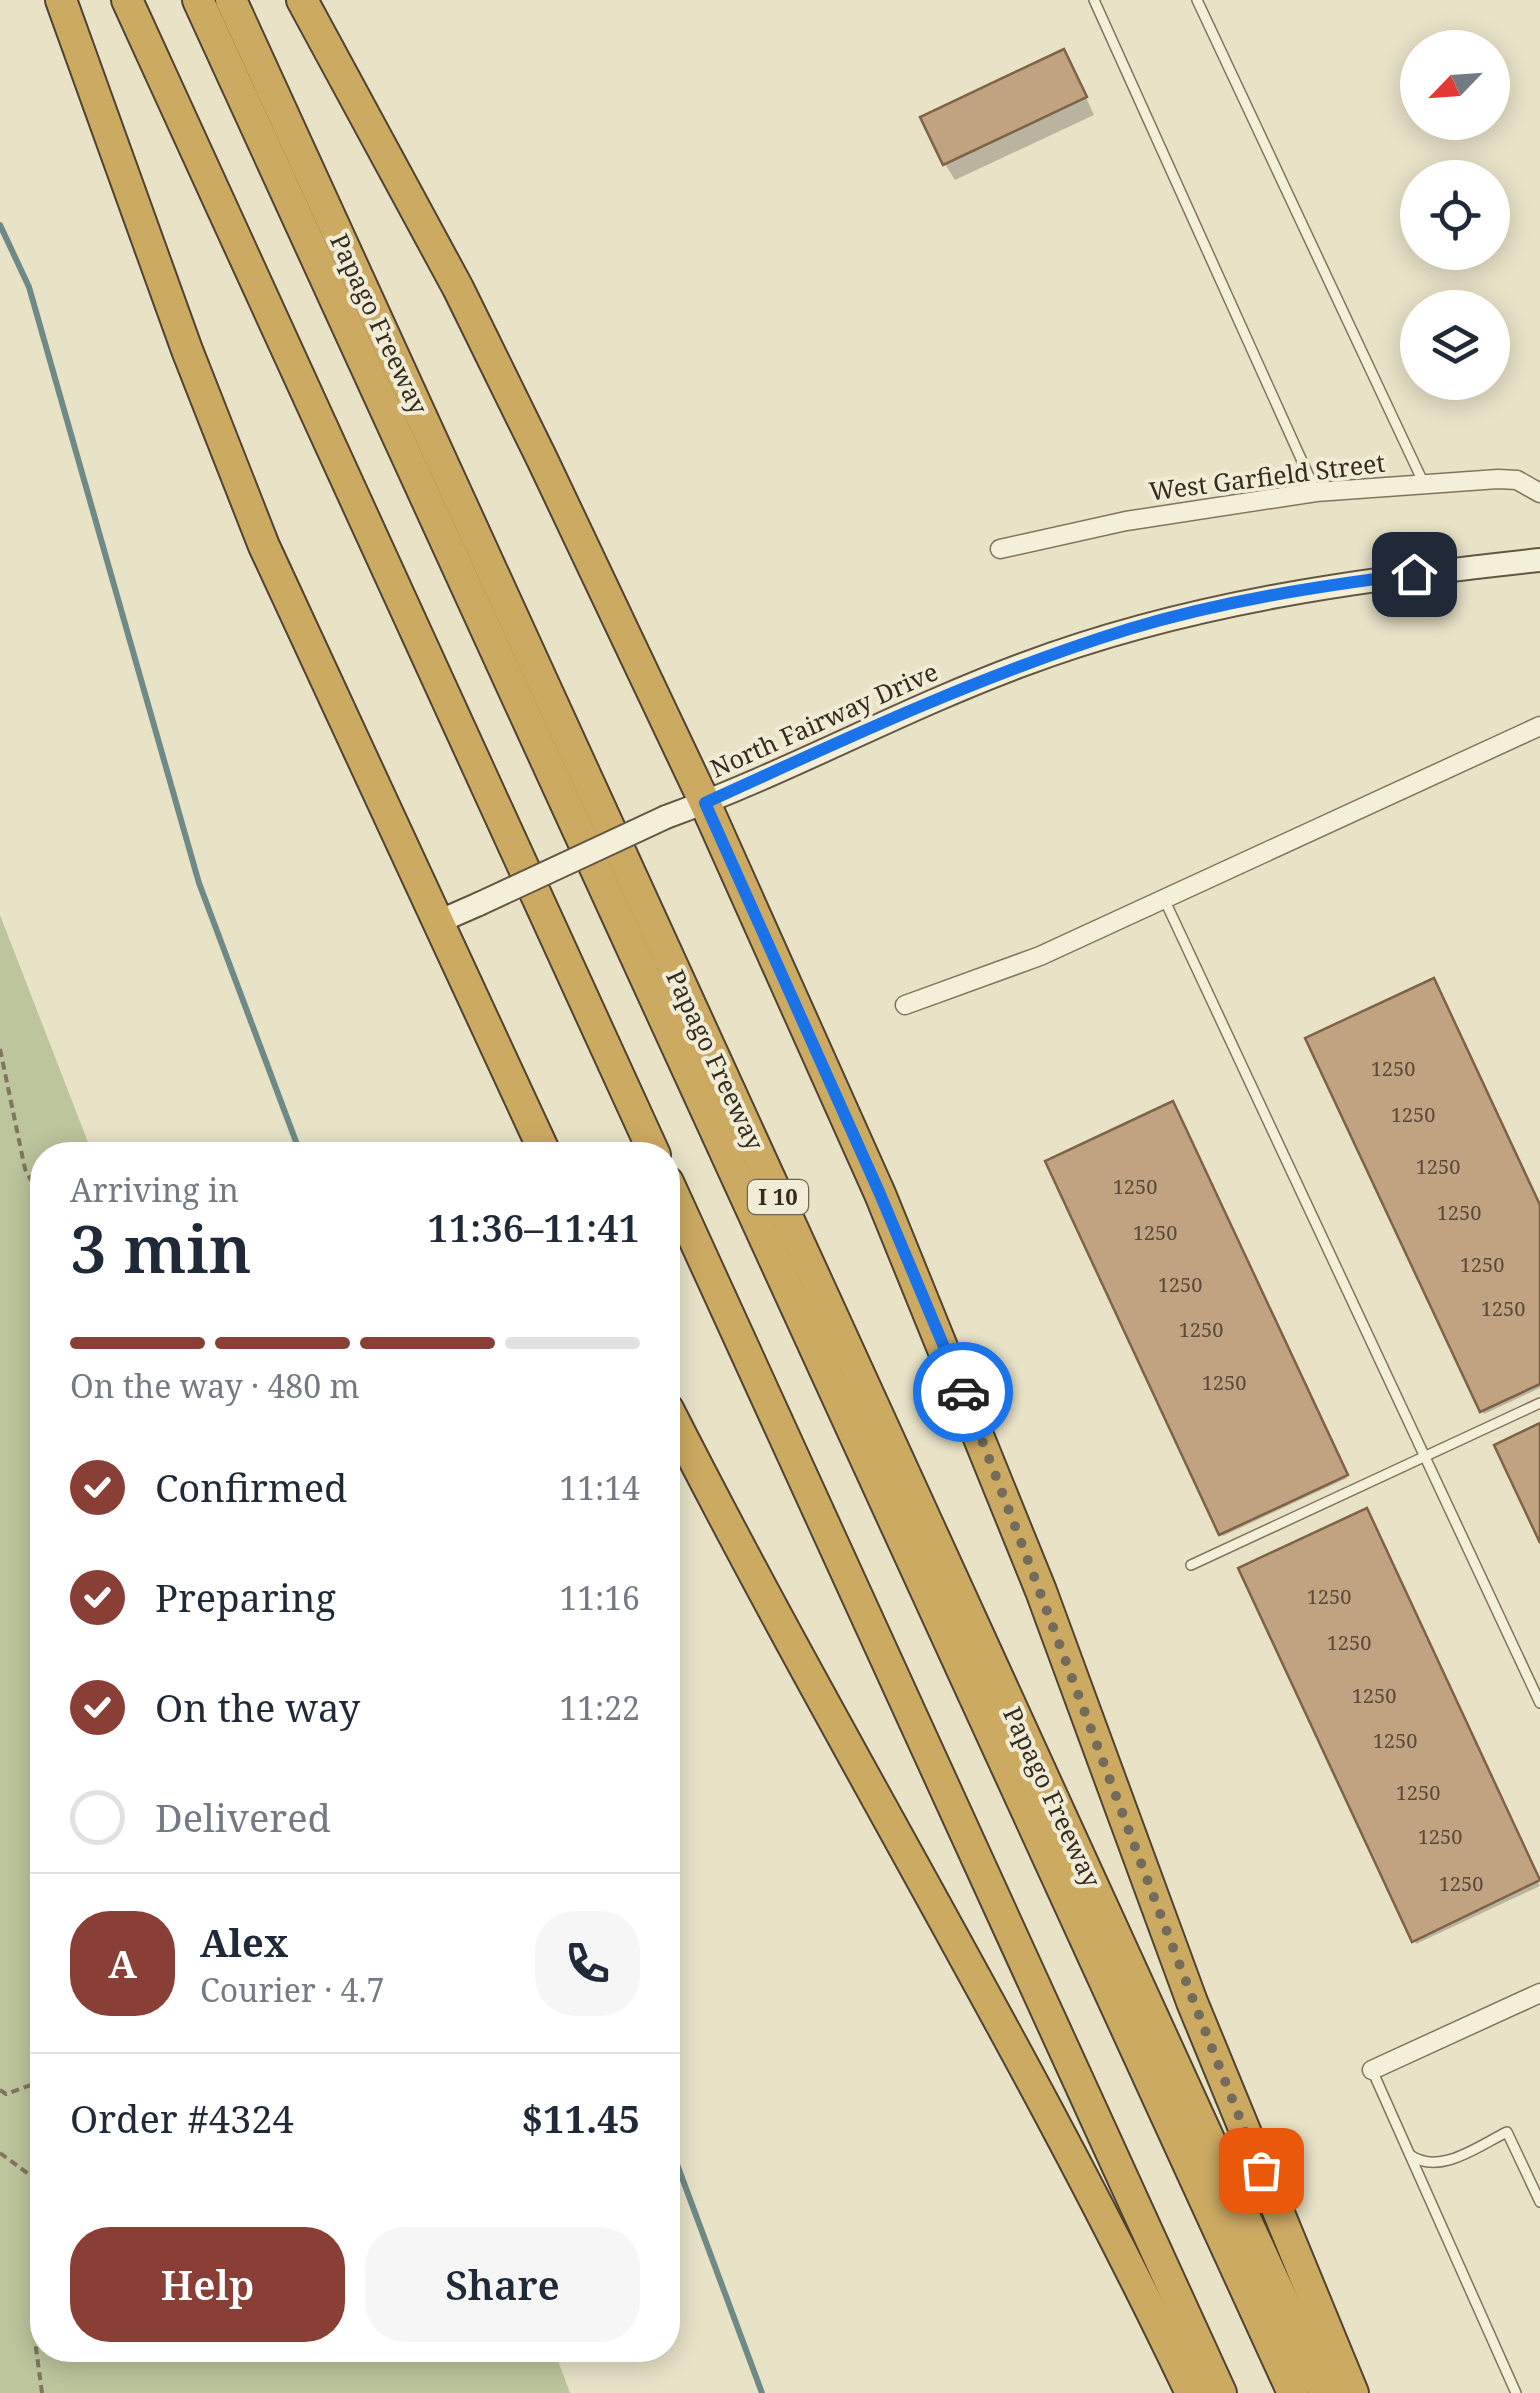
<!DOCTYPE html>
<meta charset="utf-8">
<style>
body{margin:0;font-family:"Noto Serif",serif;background:#f6f6f7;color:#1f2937;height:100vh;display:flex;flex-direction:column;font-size:38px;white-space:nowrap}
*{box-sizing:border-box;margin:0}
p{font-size:32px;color:#747a83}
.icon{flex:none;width:55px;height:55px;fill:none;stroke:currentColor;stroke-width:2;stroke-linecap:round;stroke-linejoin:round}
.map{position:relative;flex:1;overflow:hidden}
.details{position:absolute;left:30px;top:1142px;width:650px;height:1220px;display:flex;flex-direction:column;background:#fff;border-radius:40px;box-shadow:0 5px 25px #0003}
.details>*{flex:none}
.needle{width:65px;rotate:245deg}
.tools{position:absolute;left:1400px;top:30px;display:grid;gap:20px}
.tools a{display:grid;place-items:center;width:110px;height:110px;border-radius:50%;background:#fff;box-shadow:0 5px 25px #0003;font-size:50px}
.pin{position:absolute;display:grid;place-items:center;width:85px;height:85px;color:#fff;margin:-42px;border-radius:20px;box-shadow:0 5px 15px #0006}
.courier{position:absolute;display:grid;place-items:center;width:100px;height:100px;margin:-50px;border:8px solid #1a73e8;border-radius:50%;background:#fff;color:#222;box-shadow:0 2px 12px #0007}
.overview em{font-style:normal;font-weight:600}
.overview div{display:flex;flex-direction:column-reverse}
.overview{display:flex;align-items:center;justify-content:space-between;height:170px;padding:0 40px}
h1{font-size:65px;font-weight:600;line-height:75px}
.bar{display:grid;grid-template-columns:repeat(4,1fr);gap:15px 10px;align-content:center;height:120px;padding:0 40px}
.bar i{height:12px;border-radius:8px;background:#e0e1e3}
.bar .selected{background:#893e36}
.bar p{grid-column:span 4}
.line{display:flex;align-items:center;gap:25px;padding:0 40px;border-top:2px solid #e0e1e3}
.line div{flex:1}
.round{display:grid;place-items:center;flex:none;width:105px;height:105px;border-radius:40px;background:#f6f6f7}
ol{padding:0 40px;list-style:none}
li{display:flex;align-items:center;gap:30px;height:110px}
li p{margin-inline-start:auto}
li .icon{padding:10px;border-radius:50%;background:#893e36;color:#fff;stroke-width:4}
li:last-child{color:#747a83}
li i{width:55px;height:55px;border:5px solid #e0e1e3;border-radius:50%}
.cta{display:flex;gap:20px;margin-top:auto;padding:20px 40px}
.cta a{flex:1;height:115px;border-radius:40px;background:#893e36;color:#fff;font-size:40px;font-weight:600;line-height:115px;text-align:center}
.cta a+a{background:#f6f6f7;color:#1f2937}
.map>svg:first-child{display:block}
.green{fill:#bcc59c}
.shadow{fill:#0003}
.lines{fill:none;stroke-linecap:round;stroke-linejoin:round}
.stream{stroke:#6f8a86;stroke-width:6}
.building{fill:#c2a381;stroke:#7e6347;stroke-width:2.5}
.lane-casing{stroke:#82755e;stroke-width:12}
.street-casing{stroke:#82755e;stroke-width:21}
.secondary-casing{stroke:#645641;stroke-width:26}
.highway-casing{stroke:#504332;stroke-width:34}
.path{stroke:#82755e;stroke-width:4;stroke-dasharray:8 5;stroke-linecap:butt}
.lane{stroke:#f4efd9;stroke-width:9}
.street{stroke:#f4efd9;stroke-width:18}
.secondary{stroke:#f4efd9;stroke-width:22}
.highway{stroke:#cdaa62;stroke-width:30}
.secondary-bridge-casing{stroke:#645641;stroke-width:26;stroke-linecap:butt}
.secondary-bridge{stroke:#f4efd9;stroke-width:22}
.done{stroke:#736c5a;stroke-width:10;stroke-dasharray:0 18}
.route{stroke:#1a73e8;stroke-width:12}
.labels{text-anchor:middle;stroke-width:8;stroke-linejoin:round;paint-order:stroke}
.number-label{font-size:20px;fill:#584a38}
.shield{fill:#f1ecd5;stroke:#6d6656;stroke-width:2.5}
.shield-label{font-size:22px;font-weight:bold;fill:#342c20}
.street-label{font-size:25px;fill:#342c20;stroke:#f1ecd5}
</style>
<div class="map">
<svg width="1540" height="2393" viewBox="0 0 1540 2393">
<rect width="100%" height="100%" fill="#e8e2c7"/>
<path class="green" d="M0,915L93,1155H42V2350H554L570,2393H0Z"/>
<g class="shadow">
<path d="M1073,69L1094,115L955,180L945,164Z"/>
<path d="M1309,1040L1540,1210V1388L1484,1414Z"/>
<path d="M1172,1104L1347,1478L1223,1536L1048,1162Z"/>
<path d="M1366,1511L1540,1886L1416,1944L1241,1569Z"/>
</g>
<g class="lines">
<g class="stream">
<path d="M0,225L29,287L199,883L301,1155"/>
<path d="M668,2140L762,2393"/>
</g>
</g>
<g class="building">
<path d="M1064,49L1087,97L943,165L920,117Z"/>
<path d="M1434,978L1540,1205V1384L1480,1412L1305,1038Z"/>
<path d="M1173,1101L1348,1475L1219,1535L1045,1161Z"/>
<path d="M1540,1423V1543L1494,1445Z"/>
<path d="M1367,1508L1540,1880L1412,1942L1238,1568Z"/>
</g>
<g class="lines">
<g class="lane-casing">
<g id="lane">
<path d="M1094,0L1316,492"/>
<path d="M1197,0L1424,484"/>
<path d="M1165,901L1540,1703"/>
<path d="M1191,1565L1540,1403"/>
<path d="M1372,2070L1516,2393"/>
<path d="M1410,2155C1440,2176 1478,2146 1507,2132L1540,2202"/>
</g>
</g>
<g class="street-casing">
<g id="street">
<path d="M1000,549L1126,521L1316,492L1498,479L1517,480L1540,493"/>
<path d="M905,1005L1040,956L1540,726"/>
<path d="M1372,2070L1540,1993"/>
</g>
</g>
<g class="secondary-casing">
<g id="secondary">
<path d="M666,817C787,773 901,710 1022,665C1189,602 1363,579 1540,560"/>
<path d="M438,922L479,904"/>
</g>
</g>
<g class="highway-casing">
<g id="highway">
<path d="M61,0L187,350L264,546L546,1155"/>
<path d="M127,0L655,1155"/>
<path d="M198,0L1293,2393"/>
<path d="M231,0L1325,2393"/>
<path d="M302,0L458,288L542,459L705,803L880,1194L1041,1591L1192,2002L1353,2393"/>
<path d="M668,1182L1221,2393"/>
<path d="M668,1409C836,1740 1031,2057 1191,2393"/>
</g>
</g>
<g class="path">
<path d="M0,1049L25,1169L42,1201"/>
<path d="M0,2090L6,2094L42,2081"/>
<path d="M0,2153L42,2184"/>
<path d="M42,2393L36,2348L42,2332"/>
</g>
<use href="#lane" class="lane"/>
<use href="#street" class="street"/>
<use href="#secondary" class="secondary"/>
<use href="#highway" class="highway"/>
<g class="secondary-bridge-casing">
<path id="secondary-bridge" d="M479,904L666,817"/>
</g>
<use href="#secondary-bridge" class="secondary-bridge"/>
</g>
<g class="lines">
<path class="done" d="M963,1392C1065,1650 1155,1913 1261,2170"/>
<path class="route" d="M963,1392L880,1194L705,803C844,739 983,674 1129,629C1222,601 1318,586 1414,574"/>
</g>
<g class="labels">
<g class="number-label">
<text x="1393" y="1076">1250</text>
<text x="1413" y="1122">1250</text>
<text x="1438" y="1174">1250</text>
<text x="1135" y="1194">1250</text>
<text x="1459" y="1220">1250</text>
<text x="1155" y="1240">1250</text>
<text x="1482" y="1272">1250</text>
<text x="1180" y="1292">1250</text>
<text x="1503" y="1316">1250</text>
<text x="1201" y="1337">1250</text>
<text x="1224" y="1390">1250</text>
<text x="1329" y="1604">1250</text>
<text x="1349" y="1650">1250</text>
<text x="1374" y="1703">1250</text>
<text x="1395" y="1748">1250</text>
<text x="1418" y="1800">1250</text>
<text x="1440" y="1844">1250</text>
<text x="1461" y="1891">1250</text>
</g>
<rect class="shield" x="748" y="1180" width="60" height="34" rx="8"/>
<g class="shield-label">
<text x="778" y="1205">I 10</text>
</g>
<g class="street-label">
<text transform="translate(379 324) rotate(65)" y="9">Papago Freeway</text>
<text transform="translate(1267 477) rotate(-7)" y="9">West Garfield Street</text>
<text transform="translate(824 720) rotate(-24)" y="9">North Fairway Drive</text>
<text transform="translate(715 1060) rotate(65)" y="9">Papago Freeway</text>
<text transform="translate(1052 1797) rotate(65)" y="9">Papago Freeway</text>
</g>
</g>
</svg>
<div class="tools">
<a><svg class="needle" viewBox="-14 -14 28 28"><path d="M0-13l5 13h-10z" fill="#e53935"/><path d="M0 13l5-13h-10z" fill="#747a83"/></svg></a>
<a><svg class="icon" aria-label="locate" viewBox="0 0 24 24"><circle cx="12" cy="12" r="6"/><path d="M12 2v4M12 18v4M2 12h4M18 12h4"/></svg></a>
<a><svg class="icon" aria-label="layers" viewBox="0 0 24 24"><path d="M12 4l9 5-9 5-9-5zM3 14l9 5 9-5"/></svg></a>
</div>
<div class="pin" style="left:1261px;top:2170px;background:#ea580c"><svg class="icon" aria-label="bag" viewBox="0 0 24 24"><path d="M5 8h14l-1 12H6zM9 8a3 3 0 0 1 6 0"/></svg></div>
<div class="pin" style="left:1414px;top:574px;background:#1f2937"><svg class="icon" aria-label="home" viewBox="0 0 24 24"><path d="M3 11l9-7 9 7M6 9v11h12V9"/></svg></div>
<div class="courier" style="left:963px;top:1392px"><svg class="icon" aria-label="car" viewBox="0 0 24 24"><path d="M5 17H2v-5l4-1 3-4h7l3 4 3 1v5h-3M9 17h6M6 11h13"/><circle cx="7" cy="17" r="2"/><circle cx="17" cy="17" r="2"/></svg></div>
<section class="details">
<div class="overview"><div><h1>3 min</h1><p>Arriving in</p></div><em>11:36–11:41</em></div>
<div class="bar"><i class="selected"></i><i class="selected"></i><i class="selected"></i><i></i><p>On the way · 480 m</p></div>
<ol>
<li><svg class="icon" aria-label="check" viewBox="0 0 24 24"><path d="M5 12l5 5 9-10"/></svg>Confirmed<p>11:14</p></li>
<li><svg class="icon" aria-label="check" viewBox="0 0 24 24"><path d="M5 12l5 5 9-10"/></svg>Preparing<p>11:16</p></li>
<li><svg class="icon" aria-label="check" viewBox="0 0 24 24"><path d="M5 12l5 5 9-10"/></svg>On the way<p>11:22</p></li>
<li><i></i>Delivered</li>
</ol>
<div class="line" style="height:180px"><b class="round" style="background:#893e36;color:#fff">A</b><div><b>Alex</b><p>Courier · 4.7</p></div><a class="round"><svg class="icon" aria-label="phone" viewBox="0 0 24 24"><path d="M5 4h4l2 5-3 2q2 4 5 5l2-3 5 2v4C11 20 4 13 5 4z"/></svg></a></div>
<div class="line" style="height:130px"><div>Order #4324</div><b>$11.45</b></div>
<div class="cta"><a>Help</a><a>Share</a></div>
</section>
</div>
